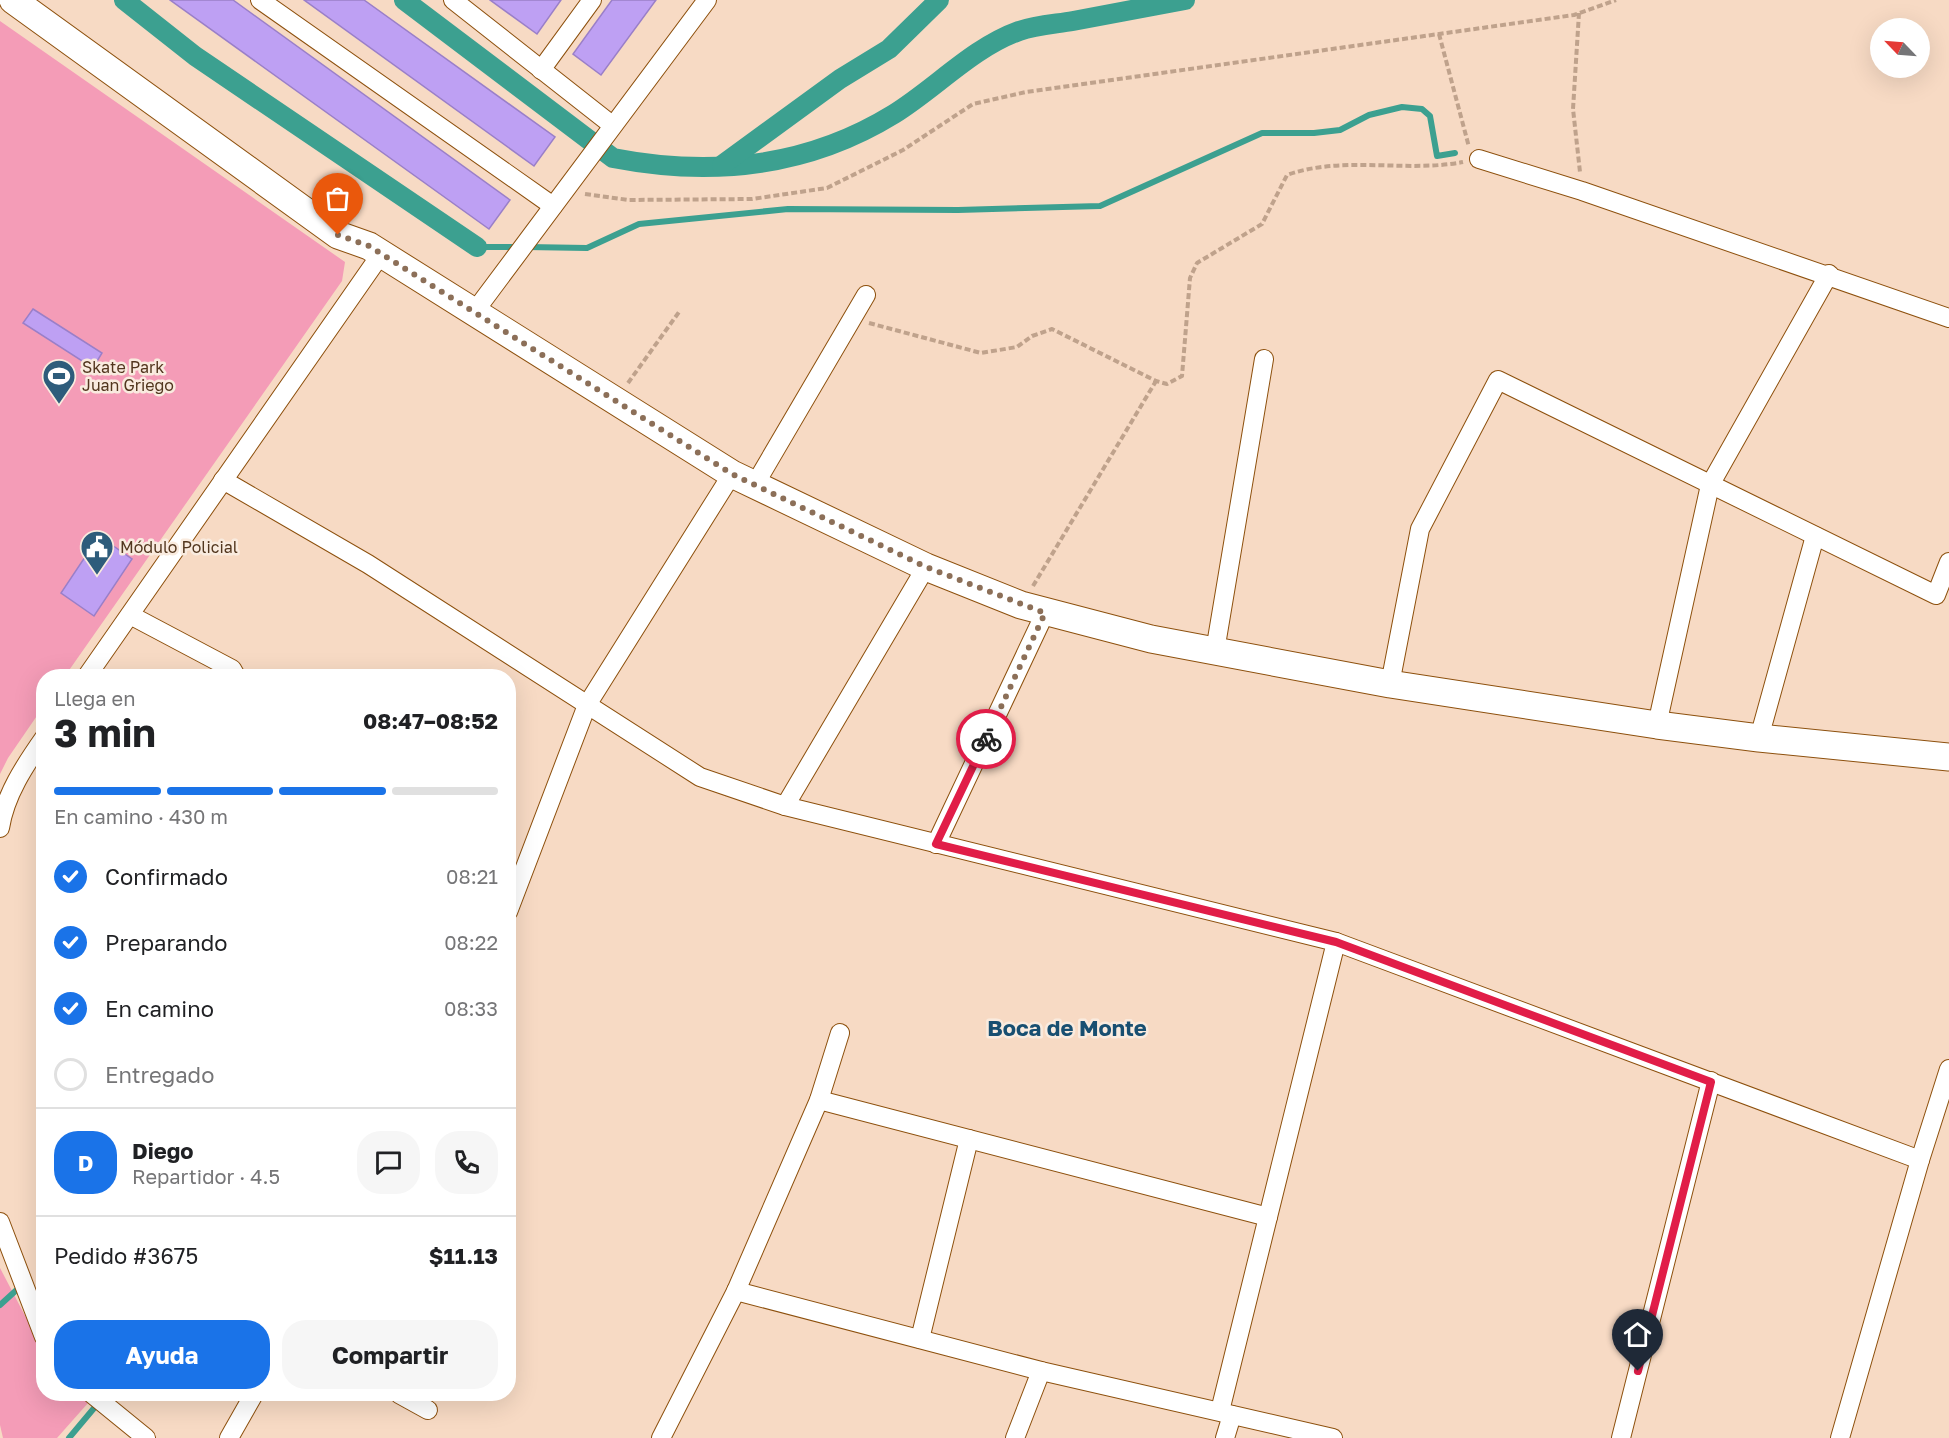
<!DOCTYPE html>
<html lang="es">
<meta charset="utf-8">
<style>
body{margin:0;font-family:"Golos Text",sans-serif;background:#f6f6f6;color:#202124;height:100vh;display:flex;flex-direction:column;font-size:22px;white-space:nowrap}
*{box-sizing:border-box;margin:0}
p{font-size:20px;color:#757577}
.icon{flex:none;width:33px;height:33px;fill:none;stroke:currentColor;stroke-width:2;stroke-linecap:round;stroke-linejoin:round}
.map{position:relative;flex:1;overflow:hidden}
.panel{position:absolute;left:36px;top:669px;width:480px;height:732px;display:flex;flex-direction:column;background:#fff;border-radius:24px;box-shadow:0 6px 24px #0002}
.panel>*{flex:none}
.needle{width:39px;rotate:295deg}
.controls{position:absolute;left:1870px;top:18px;display:grid;gap:12px}
.controls a{display:grid;place-items:center;width:60px;height:60px;border-radius:50%;background:#fff;box-shadow:0 6px 24px #0002;font-size:30px}
.pin{position:absolute;display:grid;place-items:center;width:51px;height:51px;color:#fff;margin:-62px -26px;border-radius:50% 50% 50% 0;rotate:-45deg;box-shadow:0 0 6px #0007}
.pin .icon{rotate:45deg}
.courier{position:absolute;display:grid;place-items:center;width:60px;height:60px;margin:-30px;border:4px solid #e11d48;border-radius:50%;background:#fff;color:#222;box-shadow:0 2px 8px #0007}
.overview em{font-style:normal;font-weight:700}
.overview div{display:flex;flex-direction:column-reverse}
.overview{display:flex;align-items:center;justify-content:space-between;height:102px;padding:0 18px}
h1{font-size:39px;font-weight:700;line-height:45px}
.bar{display:grid;grid-template-columns:repeat(4,1fr);gap:9px 6px;align-content:center;height:72px;padding:0 18px}
.bar i{height:8px;border-radius:4px;background:#e0e0e0}
.bar .selected{background:#1a73e8}
.bar p{grid-column:span 4}
.line{display:flex;align-items:center;gap:15px;padding:0 18px;border-top:2px solid #e0e0e0}
.line div{flex:1}
.round{display:grid;place-items:center;flex:none;width:63px;height:63px;border-radius:24px;background:#f6f6f6}
ol{padding:0 18px;list-style:none}
li{display:flex;align-items:center;gap:18px;height:66px}
li p{margin-inline-start:auto}
li .icon{padding:6px;border-radius:50%;background:#1a73e8;color:#fff;stroke-width:4}
li:last-child{color:#757577}
li i{width:33px;height:33px;border:3px solid #e0e0e0;border-radius:50%}
.button{display:flex;gap:12px;margin-top:auto;padding:12px 18px}
.button a{flex:1;height:69px;border-radius:24px;background:#1a73e8;color:#fff;font-size:24px;font-weight:700;line-height:69px;text-align:center}
.button a+a{background:#f6f6f6;color:#202124}
.map>svg:first-child{display:block}
.green{fill:#f49cb7}
.lines{fill:none;stroke-linecap:round;stroke-linejoin:round}
.stream{stroke:#3ca090;stroke-width:6}
.canal{stroke:#3ca090;stroke-width:20}
.building{fill:#bea0f3;stroke:#9a7fc8;stroke-width:1.5}
.street-casing{stroke:#8d500d;stroke-width:20}
.secondary-casing{stroke:#8d500d;stroke-width:29}
.path{stroke:#bfa28c;stroke-width:4;stroke-dasharray:6 3;stroke-linecap:butt}
.street{stroke:#fff;stroke-width:18}
.secondary{stroke:#fff;stroke-width:27}
.done{stroke:#8c6f58;stroke-width:6;stroke-dasharray:0 10.8}
.route{stroke:#e11d48;stroke-width:8}
.labels{text-anchor:middle;stroke-width:5;stroke-linejoin:round;paint-order:stroke}
.poi-label{font-size:16px;fill:#52361e;stroke:#f9ebdf;text-anchor:start}
.district-label{font-size:22px;font-weight:bold;fill:#184f71;stroke:#f9ebdf}
</style>
<div class="map">
<svg width="1949" height="1438" viewBox="0 0 1949 1438">
<rect width="100%" height="100%" fill="#f7dac4"/>
<g class="green">
<path d="M0,21L345,262L342,281L65,676H44L43,707L8,758L0,774Z"/>
<path d="M0,1268L43,1350L44,1394H79L88,1403L57,1438H3L0,1425Z"/>
</g>
<g class="lines">
<g class="stream">
<path d="M477,247H517"/>
<path d="M527,247L587,248L639,224L788,209L958,210L1100,206L1262,133H1314L1340,130L1369,115L1402,107L1422,109L1430,116L1437,156L1455,153"/>
<path d="M0,1305L22,1285"/>
<path d="M69,1438L100,1401"/>
</g>
<g class="canal">
<path d="M124,0L195,56L477,247"/>
<path d="M404,0L613,158C711,177 808,167 894,114C936,88 972,48 1019,31C1036,25 1056,24 1073,21C1110,14 1147,7 1185,0"/>
<path d="M722,165L840,79L889,49L939,0"/>
</g>
</g>
<g class="building">
<path d="M170,0H233L510,200L489,229Z"/>
<path d="M304,0H364L555,137L534,166Z"/>
<path d="M490,0H561L537,34Z"/>
<path d="M612,0H656L601,75L573,54Z"/>
<path d="M33,309L102,353L93,368L23,323Z"/>
<path d="M99,536L132,559L94,616L61,593Z"/>
</g>
<g class="lines">
<g class="street-casing">
<g id="street">
<path d="M260,0L553,206"/>
<path d="M453,0L612,125"/>
<path d="M541,70L592,0"/>
<path d="M1479,159L1582,191L1949,318"/>
<path d="M475,311L707,0"/>
<path d="M223,480L368,564L700,777L785,806L1336,942L1920,1160"/>
<path d="M754,486L866,295"/>
<path d="M130,615L232,669L236,676"/>
<path d="M1215,651L1264,359"/>
<path d="M87,676L381,254"/>
<path d="M1390,684L1420,529L1498,380L1936,595L1949,562"/>
<path d="M1657,725L1710,485L1829,274"/>
<path d="M1759,738L1815,536"/>
<path d="M785,806L926,567"/>
<path d="M0,828C5,795 25,765 44,738"/>
<path d="M936,844L1045,613"/>
<path d="M508,912L587,705L732,474"/>
<path d="M819,1100L1268,1217"/>
<path d="M0,1222L44,1337"/>
<path d="M736,1291L1041,1371L1333,1438"/>
<path d="M920,1339L969,1139"/>
<path d="M92,1394L146,1438"/>
<path d="M399,1394L428,1410"/>
<path d="M1220,1411L1336,942"/>
<path d="M229,1438L254,1394"/>
<path d="M661,1438L736,1291L819,1100L840,1033"/>
<path d="M1015,1438L1041,1371"/>
<path d="M1225,1438L1232,1415"/>
<path d="M1621,1438L1711,1081"/>
<path d="M1840,1438L1920,1160L1949,1069"/>
</g>
</g>
<g class="secondary-casing">
<path id="secondary" d="M13,0L338,235L369,246L732,474L926,567L1021,605L1151,639L1390,684L1657,725L1759,738L1949,757"/>
</g>
<g class="path">
<path d="M1579,13L1573,109L1580,172"/>
<path d="M1439,34L1469,147"/>
<path d="M585,194L629,200L752,199L827,188L903,150L973,104L1026,92L1574,15L1616,0"/>
<path d="M869,323L981,353L1017,347L1032,336L1052,329L1156,381L1167,384L1182,376L1190,278L1197,263L1262,224L1287,175C1343,155 1406,173 1463,162"/>
<path d="M628,383L679,312"/>
<path d="M1033,586L1156,381"/>
</g>
<use href="#street" class="street"/>
<use href="#secondary" class="secondary"/>
</g>
<g class="lines">
<path class="done" d="M338,235L369,246L732,474L926,567L1045,613L986,739"/>
<path class="route" d="M986,739L936,844L1336,942L1711,1082L1638,1371"/>
</g>
<defs>
<g id="stadium-pin" transform="scale(1.725)"><path d="M0 17L-7.5 6A9.5 9.5 0 1 1 7.5 6Z" fill="#2e5c7b" stroke="#f9ebdf"/><path d="M0-5a6.5 5 0 1 0 0 10a6.5 5 0 1 0 0-10ZM-3.5-1.8h7v3.6h-7Z" fill="#fff"/></g>
<g id="civic-pin" transform="scale(1.725)"><path d="M0 17L-7.5 6A9.5 9.5 0 1 1 7.5 6Z" fill="#2e5c7b" stroke="#f9ebdf"/><path d="M-.6-6.5H3V-4.5H.6V-3L4-1V1h2V6H-6V1h2V-1L-.6-3ZM-1.2 2.5V6h2.4V2.5Z" fill="#fff"/></g>
</defs>
<g fill-rule="evenodd">
<use href="#stadium-pin" x="59" y="376"/>
<use href="#civic-pin" x="97" y="547"/>
</g>
<g class="labels">
<g class="poi-label">
<text x="82" y="373">Skate Park<tspan x="82" dy="18">Juan Griego</tspan></text>
<text x="120" y="553">Módulo Policial</text>
</g>
<g class="district-label">
<text x="1067" y="1036">Boca de Monte</text>
</g>
</g>
</svg>
<div class="controls">
<a><svg class="needle" viewBox="-14 -14 28 28"><path d="M0-13l5 13h-10z" fill="#e53935"/><path d="M0 13l5-13h-10z" fill="#757577"/></svg></a>
</div>
<div class="pin" style="left:338px;top:235px;background:#ea580c"><svg class="icon" aria-label="bag" viewBox="0 0 24 24"><path d="M5 8h14l-1 12H6zM9 8a3 3 0 0 1 6 0"/></svg></div>
<div class="pin" style="left:1638px;top:1371px;background:#1f2937"><svg class="icon" aria-label="home" viewBox="0 0 24 24"><path d="M3 11l9-7 9 7M6 9v11h12V9"/></svg></div>
<div class="courier" style="left:986px;top:739px"><svg class="icon" aria-label="bike" viewBox="0 0 24 24"><circle cx="6" cy="16" r="4"/><circle cx="18" cy="16" r="4"/><path d="M6 16l4-8h5l3 8M10 8l3 8H6M13 5h3"/></svg></div>
<section class="panel">
<div class="overview"><div><h1>3 min</h1><p>Llega en</p></div><em>08:47–08:52</em></div>
<div class="bar"><i class="selected"></i><i class="selected"></i><i class="selected"></i><i></i><p>En camino · 430 m</p></div>
<ol>
<li><svg class="icon" aria-label="check" viewBox="0 0 24 24"><path d="M5 12l5 5 9-10"/></svg>Confirmado<p>08:21</p></li>
<li><svg class="icon" aria-label="check" viewBox="0 0 24 24"><path d="M5 12l5 5 9-10"/></svg>Preparando<p>08:22</p></li>
<li><svg class="icon" aria-label="check" viewBox="0 0 24 24"><path d="M5 12l5 5 9-10"/></svg>En camino<p>08:33</p></li>
<li><i></i>Entregado</li>
</ol>
<div class="line" style="height:108px"><b class="round" style="background:#1a73e8;color:#fff">D</b><div><b>Diego</b><p>Repartidor · 4.5</p></div><a class="round"><svg class="icon" aria-label="chat" viewBox="0 0 24 24"><path d="M4 5h16v11H9l-5 4z"/></svg></a><a class="round"><svg class="icon" aria-label="phone" viewBox="0 0 24 24"><path d="M5 4h4l2 5-3 2q2 4 5 5l2-3 5 2v4C11 20 4 13 5 4z"/></svg></a></div>
<div class="line" style="height:78px"><div>Pedido #3675</div><b>$11.13</b></div>
<div class="button"><a>Ayuda</a><a>Compartir</a></div>
</section>
</div>
